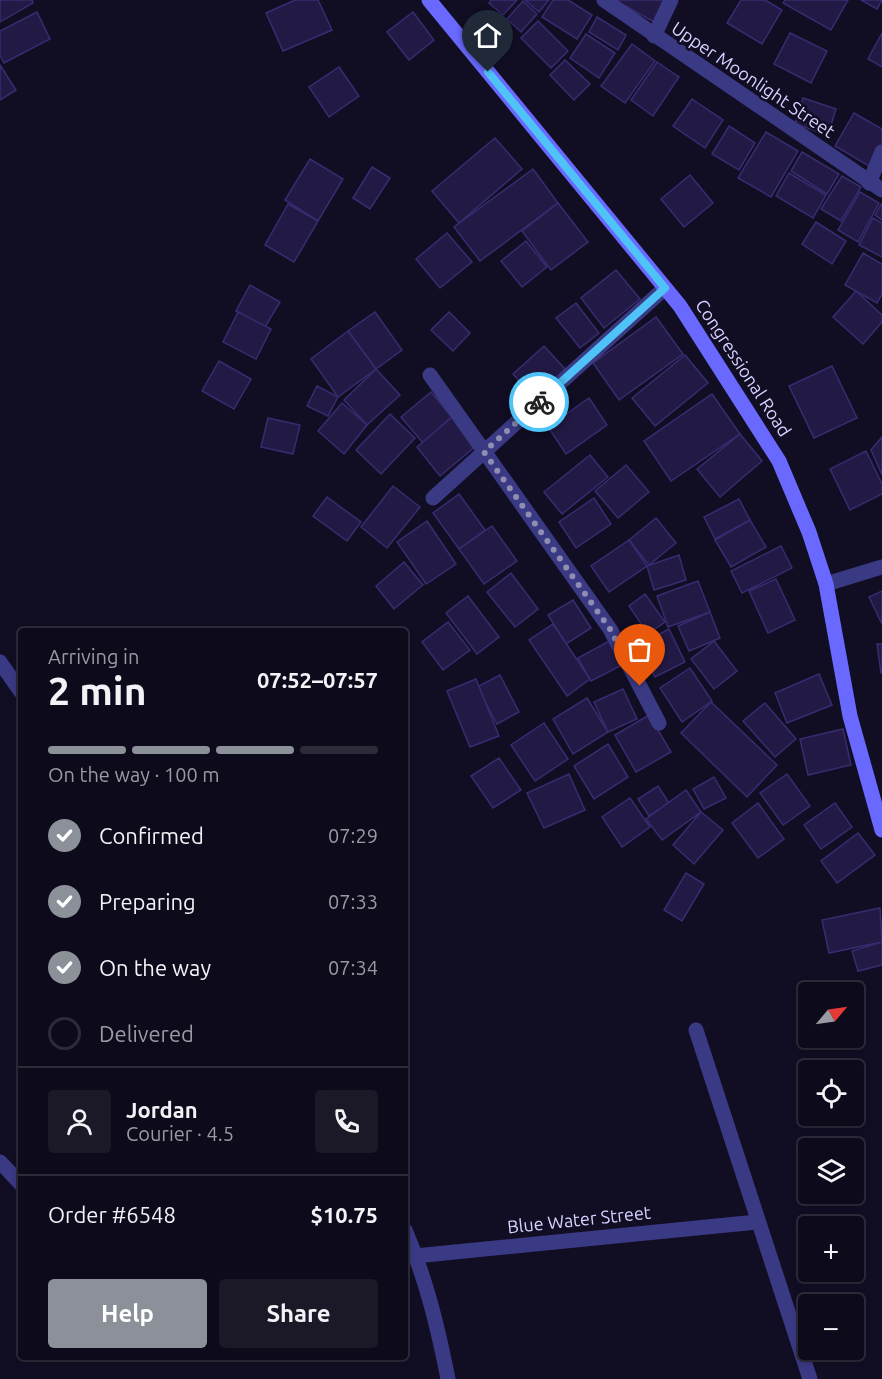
<!DOCTYPE html>
<meta charset="utf-8">
<style>
body{margin:0;font-family:Ubuntu,sans-serif;background:#1b1828;color:#f1f3f6;height:100vh;display:flex;flex-direction:column;font-size:22px;white-space:nowrap}
*{box-sizing:border-box;margin:0}
p{font-size:20px;color:#9a9aa3}
.icon{flex:none;width:33px;height:33px;fill:none;stroke:currentColor;stroke-width:2;stroke-linecap:round;stroke-linejoin:round}
.map{position:relative;flex:1;overflow:hidden}
.panel{position:absolute;left:18px;top:628px;width:390px;height:732px;display:flex;flex-direction:column;background:#0d0a1b;border-radius:6px;box-shadow:0 3px 9px #0003,0 0 0 2px #2d2b3a}
.panel>*{flex:none}
.needle{width:39px;rotate:61deg}
.buttons{position:absolute;left:798px;top:982px;display:grid;gap:12px}
.buttons a{display:grid;place-items:center;width:66px;height:66px;border-radius:6px;background:#0d0a1b;box-shadow:0 3px 9px #0003,0 0 0 2px #2d2b3a;font-size:30px}
.pin{position:absolute;display:grid;place-items:center;width:51px;height:51px;color:#fff;margin:-62px -26px;border-radius:50% 50% 50% 0;rotate:-45deg;box-shadow:0 0 6px #0007}
.pin .icon{rotate:45deg}
.courier{position:absolute;display:grid;place-items:center;width:60px;height:60px;margin:-30px;border:4px solid #4fc3f7;border-radius:50%;background:#fff;color:#222;box-shadow:0 2px 8px #0007}
.overview em{font-style:normal;font-weight:700}
.overview div{display:flex;flex-direction:column-reverse}
.overview{display:flex;align-items:center;justify-content:space-between;height:102px;padding:0 30px}
h1{font-size:39px;font-weight:700;line-height:45px}
.bar{display:grid;grid-template-columns:repeat(4,1fr);gap:9px 6px;align-content:center;height:72px;padding:0 30px}
.bar i{height:8px;border-radius:4px;background:#2d2b3a}
.bar .on{background:#8c9099}
.bar p{grid-column:span 4}
.line{display:flex;align-items:center;gap:15px;padding:0 30px;border-top:2px solid #2d2b3a}
.line div{flex:1}
.round{display:grid;place-items:center;flex:none;width:63px;height:63px;border-radius:6px;background:#1b1828}
ol{padding:0 30px;list-style:none}
li{display:flex;align-items:center;gap:18px;height:66px}
li p{margin-inline-start:auto}
li .icon{padding:6px;border-radius:50%;background:#8c9099;color:#fff;stroke-width:4}
li:last-child{color:#9a9aa3}
li i{width:33px;height:33px;border:3px solid #2d2b3a;border-radius:50%}
.button{display:flex;gap:12px;margin-top:auto;padding:12px 30px}
.button a{flex:1;height:69px;border-radius:6px;background:#8c9099;color:#fff;font-size:24px;font-weight:700;line-height:69px;text-align:center}
.button a+a{background:#1b1828;color:#f1f3f6}
.map>svg:first-child{display:block}
.building{fill:#221a45;stroke:#382c71;stroke-width:1.5}
.lines{fill:none;stroke-linecap:round;stroke-linejoin:round}
.street{stroke:#3a3984;stroke-width:15}
.secondary{stroke:#6969ff;stroke-width:15}
.done{stroke:#908db2;stroke-width:6;stroke-dasharray:0 10.8}
.route{stroke:#4fc3f7;stroke-width:8}
.labels{text-anchor:middle;stroke-width:5;stroke-linejoin:round;paint-order:stroke}
.street-label{font-size:18px;fill:#d5d2ff;stroke:#110e24}
</style>
<div class="map">
<svg width="882" height="1379" viewBox="0 0 882 1379">
<rect width="100%" height="100%" fill="#110e24"/>
<g class="building">
<path d="M0,0H32L33,3L0,22Z"/>
<path d="M295,0H318L332,30L283,51L266,13Z"/>
<path d="M491,0H517L503,15L489,3Z"/>
<path d="M525,0H549L539,12Z"/>
<path d="M553,0H568L592,15L577,39L542,17Z"/>
<path d="M615,0H666L654,22Z"/>
<path d="M741,0H765L782,10L762,44L727,23Z"/>
<path d="M785,0H848L831,30L783,3Z"/>
<path d="M861,0H882L877,9Z"/>
<path d="M523,1L537,14L521,32L507,19Z"/>
<path d="M37,12L50,39L4,63L0,55V31Z"/>
<path d="M413,12L434,40L409,60L387,32Z"/>
<path d="M597,17L626,35L618,50L589,32Z"/>
<path d="M538,21L568,51L551,68L521,38Z"/>
<path d="M790,33L827,51L811,83L774,64Z"/>
<path d="M882,33V67L868,59Z"/>
<path d="M586,34L615,53L599,78L570,58Z"/>
<path d="M632,44L655,61L625,103L601,86Z"/>
<path d="M565,60L590,84L574,100L550,75Z"/>
<path d="M657,62L679,77L653,116L631,100Z"/>
<path d="M0,65L16,90L0,100Z"/>
<path d="M339,67L359,96L329,117L309,87Z"/>
<path d="M803,98L836,109L828,135L795,124Z"/>
<path d="M692,99L723,120L705,148L673,126Z"/>
<path d="M854,113L882,129V144L869,166L835,146Z"/>
<path d="M729,126L755,143L739,170L712,154Z"/>
<path d="M766,132L798,151L771,197L738,178Z"/>
<path d="M495,138L522,169L459,223L432,191Z"/>
<path d="M802,152L839,174L827,194L791,171Z"/>
<path d="M310,159L343,179L318,221L285,200Z"/>
<path d="M372,167L390,178L370,209L353,198Z"/>
<path d="M533,169L558,203L480,261L454,227Z"/>
<path d="M789,173L826,195L813,218L776,196Z"/>
<path d="M690,175L713,203L684,227L661,199Z"/>
<path d="M842,176L861,187L841,221L821,209Z"/>
<path d="M860,192L879,203L858,242L838,230Z"/>
<path d="M558,203L588,242L551,270L522,231Z"/>
<path d="M882,203V220L875,215Z"/>
<path d="M288,204L318,221L294,262L265,245Z"/>
<path d="M873,218L882,223V257L859,245Z"/>
<path d="M816,222L846,241L832,264L802,244Z"/>
<path d="M447,233L472,262L440,288L416,259Z"/>
<path d="M526,241L547,267L522,287L501,261Z"/>
<path d="M863,253L882,264V294L877,303L845,285Z"/>
<path d="M616,270L640,299L604,328L581,298Z"/>
<path d="M250,285L280,302L265,327L236,311Z"/>
<path d="M856,291L882,315V322L863,344L833,317Z"/>
<path d="M576,303L599,333L580,348L556,318Z"/>
<path d="M238,312L271,329L256,359L223,342Z"/>
<path d="M375,312L402,350L376,369L348,331Z"/>
<path d="M449,312L470,333L453,351L431,330Z"/>
<path d="M656,317L683,354L619,400L593,363Z"/>
<path d="M348,331L376,369L338,397L311,359Z"/>
<path d="M544,346L566,370L535,398L513,374Z"/>
<path d="M685,355L708,383L655,426L632,398Z"/>
<path d="M219,361L251,379L234,409L202,391Z"/>
<path d="M832,366L857,418L814,438L789,386Z"/>
<path d="M376,369L400,395L367,425L344,400Z"/>
<path d="M317,386L338,397L328,416L307,406Z"/>
<path d="M431,392L452,417L423,443L401,417Z"/>
<path d="M712,394L740,434L671,481L644,441Z"/>
<path d="M589,398L607,425L566,454L548,427Z"/>
<path d="M342,403L367,425L344,454L318,431Z"/>
<path d="M390,414L415,438L381,474L356,450Z"/>
<path d="M452,417L476,446L440,476L417,447Z"/>
<path d="M268,418L300,425L293,454L261,447Z"/>
<path d="M740,434L762,461L720,497L697,469Z"/>
<path d="M882,437V475L871,450Z"/>
<path d="M866,451L882,484V494L850,510L830,469Z"/>
<path d="M590,455L608,477L562,514L544,492Z"/>
<path d="M626,465L649,492L618,518L595,491Z"/>
<path d="M393,486L420,507L387,548L361,527Z"/>
<path d="M459,494L485,530L459,549L433,513Z"/>
<path d="M327,497L361,522L347,541L313,516Z"/>
<path d="M594,498L611,524L576,548L559,522Z"/>
<path d="M739,499L750,520L715,539L704,517Z"/>
<path d="M656,518L676,543L649,565L629,540Z"/>
<path d="M750,520L766,547L731,567L715,540Z"/>
<path d="M427,521L456,564L426,584L397,542Z"/>
<path d="M492,526L517,561L484,584L459,549Z"/>
<path d="M629,540L647,566L609,592L591,566Z"/>
<path d="M781,546L792,568L742,593L731,571Z"/>
<path d="M679,555L686,580L654,590L647,566Z"/>
<path d="M404,562L423,585L394,609L376,586Z"/>
<path d="M511,573L538,609L515,627L487,592Z"/>
<path d="M776,579L795,620L768,633L749,591Z"/>
<path d="M698,581L710,612L668,627L657,596Z"/>
<path d="M882,591V624L869,597Z"/>
<path d="M645,594L665,622L648,634L629,606Z"/>
<path d="M468,596L499,637L477,654L446,613Z"/>
<path d="M573,600L591,628L566,644L548,615Z"/>
<path d="M710,612L720,638L689,651L678,626Z"/>
<path d="M448,622L470,650L443,670L422,642Z"/>
<path d="M553,624L590,679L567,696L529,640Z"/>
<path d="M669,629L685,662L655,677L638,645Z"/>
<path d="M611,640L624,664L591,681L578,658Z"/>
<path d="M714,641L737,671L714,689L691,659Z"/>
<path d="M877,644H882V673H881Z"/>
<path d="M690,668L712,701L682,722L660,688Z"/>
<path d="M819,674L832,705L787,723L775,693Z"/>
<path d="M500,675L519,712L497,724L477,687Z"/>
<path d="M476,679L499,736L470,747L447,691Z"/>
<path d="M623,689L637,719L608,732L594,702Z"/>
<path d="M587,698L608,732L573,754L553,719Z"/>
<path d="M711,702L777,765L747,797L681,733Z"/>
<path d="M765,703L796,739L775,757L743,721Z"/>
<path d="M649,715L671,752L636,772L615,735Z"/>
<path d="M544,723L568,759L535,781L511,745Z"/>
<path d="M843,729L851,765L808,775L800,739Z"/>
<path d="M608,744L628,777L594,799L574,766Z"/>
<path d="M499,758L521,790L493,808L471,776Z"/>
<path d="M569,774L585,810L544,828L527,793Z"/>
<path d="M787,774L810,806L783,825L760,793Z"/>
<path d="M714,777L726,798L704,809L693,789Z"/>
<path d="M658,786L669,803L649,816L638,799Z"/>
<path d="M686,790L701,812L662,840L646,819Z"/>
<path d="M630,798L650,827L622,847L602,817Z"/>
<path d="M758,803L784,839L758,858L732,823Z"/>
<path d="M835,803L852,827L821,849L804,825Z"/>
<path d="M701,812L723,830L694,864L673,845Z"/>
<path d="M858,833L875,855L837,883L821,861Z"/>
<path d="M686,873L704,884L682,921L664,910Z"/>
<path d="M880,908L882,942L829,953L822,920Z"/>
<path d="M882,942V965L858,971L852,951Z"/>
</g>
<g class="lines">
<g class="street">
<path d="M604,0L882,190"/>
<path d="M654,36L671,0"/>
<path d="M869,183L882,152"/>
<path d="M430,375L610,629L659,723"/>
<path d="M433,498L665,288"/>
<path d="M826,584L882,567"/>
<path d="M0,662L21,692"/>
<path d="M696,1030L810,1379"/>
<path d="M0,1162L21,1184"/>
<path d="M405,1230C426,1278 438,1328 448,1379"/>
<path d="M405,1257L757,1222"/>
</g>
<path class="secondary" d="M429,0L680,306L779,461L809,532L826,584L850,716L882,830"/>
</g>
<g class="lines">
<path class="done" d="M539,402L484,452L610,629L640,686"/>
<path class="route" d="M488,72L665,288L539,402"/>
</g>
<g class="labels">
<g class="street-label">
<text transform="translate(753 80) rotate(34)" y="6">Upper Moonlight Street</text>
<text transform="translate(743 368) rotate(57)" y="6">Congressional Road</text>
<text transform="translate(579 1220) rotate(-6)" y="6">Blue Water Street</text>
</g>
</g>
</svg>
<div class="buttons">
<a><svg class="needle" viewBox="-14 -14 28 28"><path d="M0-13l5 13h-10z" fill="#e53935"/><path d="M0 13l5-13h-10z" fill="#9a9aa3"/></svg></a>
<a><svg class="icon" aria-label="locate" viewBox="0 0 24 24"><circle cx="12" cy="12" r="6"/><path d="M12 2v4M12 18v4M2 12h4M18 12h4"/></svg></a>
<a><svg class="icon" aria-label="layers" viewBox="0 0 24 24"><path d="M12 4l9 5-9 5-9-5zM3 14l9 5 9-5"/></svg></a>
<a>+</a>
<a>−</a>
</div>
<div class="pin" style="left:640px;top:686px;background:#ea580c"><svg class="icon" aria-label="bag" viewBox="0 0 24 24"><path d="M5 8h14l-1 12H6zM9 8a3 3 0 0 1 6 0"/></svg></div>
<div class="pin" style="left:488px;top:72px;background:#1f2937"><svg class="icon" aria-label="home" viewBox="0 0 24 24"><path d="M3 11l9-7 9 7M6 9v11h12V9"/></svg></div>
<div class="courier" style="left:539px;top:402px"><svg class="icon" aria-label="bike" viewBox="0 0 24 24"><circle cx="6" cy="16" r="4"/><circle cx="18" cy="16" r="4"/><path d="M6 16l4-8h5l3 8M10 8l3 8H6M13 5h3"/></svg></div>
<section class="panel">
<div class="overview"><div><h1>2 min</h1><p>Arriving in</p></div><em>07:52–07:57</em></div>
<div class="bar"><i class="on"></i><i class="on"></i><i class="on"></i><i></i><p>On the way · 100 m</p></div>
<ol>
<li><svg class="icon" aria-label="check" viewBox="0 0 24 24"><path d="M5 12l5 5 9-10"/></svg>Confirmed<p>07:29</p></li>
<li><svg class="icon" aria-label="check" viewBox="0 0 24 24"><path d="M5 12l5 5 9-10"/></svg>Preparing<p>07:33</p></li>
<li><svg class="icon" aria-label="check" viewBox="0 0 24 24"><path d="M5 12l5 5 9-10"/></svg>On the way<p>07:34</p></li>
<li><i></i>Delivered</li>
</ol>
<div class="line" style="height:108px"><a class="round"><svg class="icon" aria-label="person" viewBox="0 0 24 24"><circle cx="12" cy="8" r="4"/><path d="M4 21q1-7 8-7t8 7"/></svg></a><div><b>Jordan</b><p>Courier · 4.5</p></div><a class="round"><svg class="icon" aria-label="phone" viewBox="0 0 24 24"><path d="M5 4h4l2 5-3 2q2 4 5 5l2-3 5 2v4C11 20 4 13 5 4z"/></svg></a></div>
<div class="line" style="height:78px"><div>Order #6548</div><b>$10.75</b></div>
<div class="button"><a>Help</a><a>Share</a></div>
</section>
</div>
